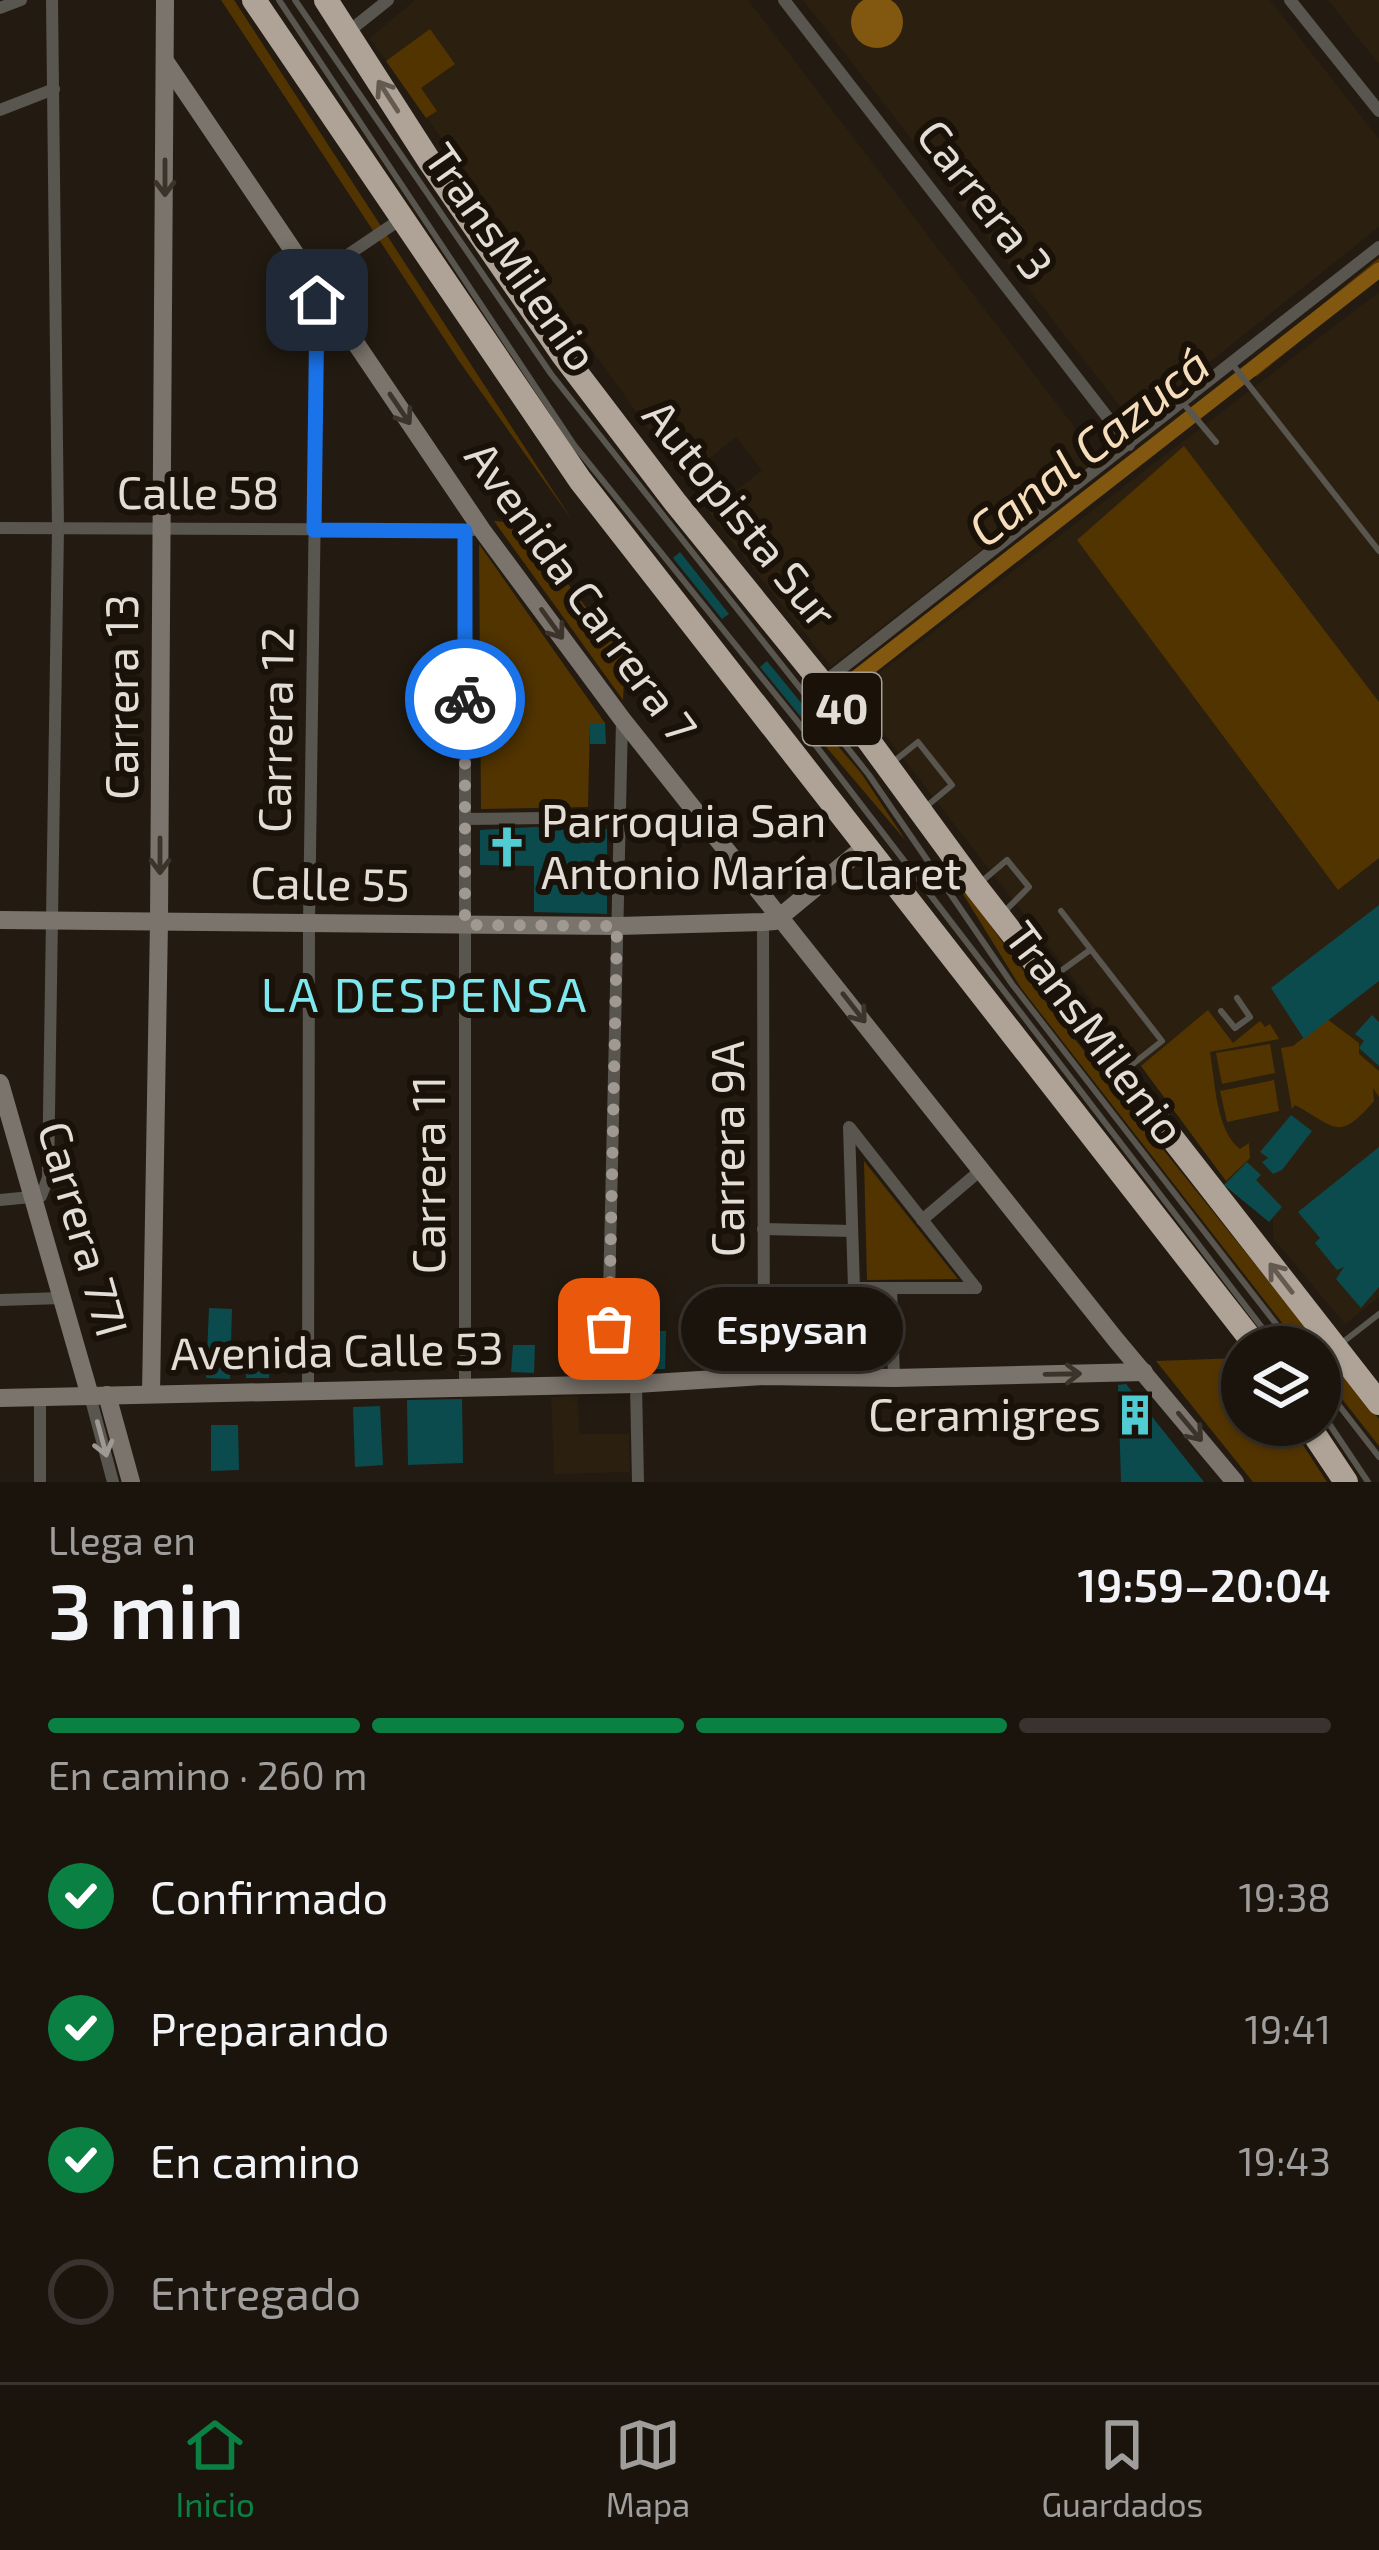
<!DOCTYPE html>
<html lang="es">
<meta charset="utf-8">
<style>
body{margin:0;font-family:"Exo 2",sans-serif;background:#231d16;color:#f1f3f6;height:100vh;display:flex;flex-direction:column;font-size:45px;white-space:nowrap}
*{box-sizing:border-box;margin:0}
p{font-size:39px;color:#9f9e9d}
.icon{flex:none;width:66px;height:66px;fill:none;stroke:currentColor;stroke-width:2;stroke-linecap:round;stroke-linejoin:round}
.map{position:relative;height:1482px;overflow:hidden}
.panel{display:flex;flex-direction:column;background:#1a140d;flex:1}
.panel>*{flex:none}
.tools{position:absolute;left:1221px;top:1326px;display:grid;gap:24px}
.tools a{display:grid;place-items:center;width:120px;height:120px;border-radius:50%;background:#1a140d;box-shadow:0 3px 9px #0004,0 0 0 3px #38332e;font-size:60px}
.pin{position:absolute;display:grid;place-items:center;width:102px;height:102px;color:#fff;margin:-51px;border-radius:24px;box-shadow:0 6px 18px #0006}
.courier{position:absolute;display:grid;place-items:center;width:120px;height:120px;margin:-60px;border:9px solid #1a73e8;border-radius:50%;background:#fff;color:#222;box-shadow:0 3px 15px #0007}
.bubble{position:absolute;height:84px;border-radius:42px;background:#1a140d;box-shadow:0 3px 9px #0004,0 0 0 3px #38332e;font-size:39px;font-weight:600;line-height:84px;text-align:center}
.overview em{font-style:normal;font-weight:600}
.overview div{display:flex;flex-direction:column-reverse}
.overview{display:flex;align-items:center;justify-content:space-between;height:204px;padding:0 48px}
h1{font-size:78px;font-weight:600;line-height:90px}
.bar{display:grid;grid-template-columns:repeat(4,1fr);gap:18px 12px;align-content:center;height:144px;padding:0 48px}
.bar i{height:15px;border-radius:9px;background:#38332e}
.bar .active{background:#0b8043}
.bar p{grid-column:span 4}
ol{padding:0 48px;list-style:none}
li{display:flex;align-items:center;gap:36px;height:132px}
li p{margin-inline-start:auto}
li .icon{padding:12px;border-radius:50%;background:#0b8043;color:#fff;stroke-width:4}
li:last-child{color:#9f9e9d}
li i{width:66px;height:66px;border:6px solid #38332e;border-radius:50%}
.menu{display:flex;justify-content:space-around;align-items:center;height:168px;border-top:3px solid #38332e;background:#1a140d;font-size:33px;color:#9f9e9d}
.menu a{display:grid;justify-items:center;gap:6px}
.menu .active{color:#0b8043}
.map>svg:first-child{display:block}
.built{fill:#2b1f0f}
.green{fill:#523400}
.water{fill:#82570f}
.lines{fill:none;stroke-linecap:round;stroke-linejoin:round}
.canal{stroke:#82570f;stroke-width:15}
.building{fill:#0b4a4d}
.lane{stroke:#59554f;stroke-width:6}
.street{stroke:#59554f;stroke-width:12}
.secondary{stroke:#7b746c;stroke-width:18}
.highway{stroke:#aea396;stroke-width:24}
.oneway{stroke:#645a4f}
.oneway2{stroke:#3c342b}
.oneway3{stroke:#9e9992}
.done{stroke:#9f9991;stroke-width:12;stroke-dasharray:0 21.6}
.route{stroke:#1a73e8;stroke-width:15}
.labels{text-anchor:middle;stroke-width:12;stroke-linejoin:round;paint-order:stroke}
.shield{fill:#1a1208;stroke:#a6a098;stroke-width:3}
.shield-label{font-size:42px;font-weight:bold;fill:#e2ddd6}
.street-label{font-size:45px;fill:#e2ddd6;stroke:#1a1208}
.poi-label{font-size:45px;fill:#e2ddd6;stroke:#1a1208;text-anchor:start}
.water-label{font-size:48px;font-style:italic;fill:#f6ddbc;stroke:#1a1208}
.neighbourhood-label{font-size:48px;letter-spacing:3px;fill:#7de9ee;stroke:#1a1208}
</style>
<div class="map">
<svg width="1379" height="1482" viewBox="0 0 1379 1482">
<rect width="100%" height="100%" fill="#231b11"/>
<g class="built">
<path d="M415,0H748L1099,459L831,666L709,513L762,470L736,437L684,479L370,38Z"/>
<path d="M803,0H1270L1379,139V227L1133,423Z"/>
<path d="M1328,0H1379V64Z"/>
<path d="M1379,292V1297L1345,1324L1273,1238V1220L1269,1222L1224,1185L1226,1180L1141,1066L853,693Z"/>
<path d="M578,1396L579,1434H629L630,1472L554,1474L551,1397Z"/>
</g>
<g class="green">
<path d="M221,0H234L572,520L459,361Z"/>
<path d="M430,29L455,64L421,88L437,111L426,118L386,61Z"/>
<path d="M1379,258V277L1256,377L1248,366Z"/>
<path d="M1233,375L1240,386L850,690L842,679Z"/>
<path d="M1184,446L1379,702V858L1338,890L1077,540Z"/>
<path d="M494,521L521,523L625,658L623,700Z"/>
<path d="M479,544L605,723L590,724L588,807L481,809Z"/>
<path d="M807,710L861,773L906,841L800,716Z"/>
<path d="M934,847L1053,1012L1379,1419V1446L1320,1371V1347H1301L1021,988Z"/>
<path d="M1208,1010L1233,1043L1260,1021L1265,1027L1270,1024L1279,1039L1210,1052C1215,1081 1216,1131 1240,1149L1249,1143L1250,1158L1226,1181L1141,1066Z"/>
<path d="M1327,1019L1359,1043V1054L1379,1071V1097L1373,1088L1374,1101C1339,1141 1338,1129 1295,1105L1292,1109L1281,1048L1293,1046Z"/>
<path d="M1270,1044L1275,1073L1222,1084L1216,1053Z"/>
<path d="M1274,1080L1279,1111L1227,1122L1220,1091Z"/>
<path d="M864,1161L958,1279L867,1280Z"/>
<path d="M1242,1358V1425H1290L1327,1482H1253L1156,1361Z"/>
</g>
<circle class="water" cx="877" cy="22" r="26"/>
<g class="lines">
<path class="canal" d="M847,685L1379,270"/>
</g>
<g class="building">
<path d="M680,552L729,614L722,619L673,558Z"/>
<path d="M767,661L807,710L800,716L760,667Z"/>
<path d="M590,723H605L606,744H590Z"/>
<path d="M534,827L607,829V914L534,912V866L480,865V830Z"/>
<path d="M1379,905V981L1304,1039L1271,988Z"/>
<path d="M1372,1015L1379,1022V1066L1359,1048L1364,1041L1355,1034Z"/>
<path d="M1291,1115L1312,1131L1282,1170L1273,1174L1262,1162L1268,1158L1260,1152Z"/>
<path d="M1379,1147V1287L1361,1308L1336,1279L1344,1267L1337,1270L1315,1243L1320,1238L1298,1212Z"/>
<path d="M1247,1162L1261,1175L1256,1180L1282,1207L1269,1222L1224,1185Z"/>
<path d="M209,1308L232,1309L230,1379L206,1378Z"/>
<path d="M628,1330L666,1331L665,1369H628Z"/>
<path d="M513,1345H535L534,1373L511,1372Z"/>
<path d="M246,1355L270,1356L269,1378H246Z"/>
<path d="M1126,1384L1204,1482H1121L1118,1385Z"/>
<path d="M462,1399L463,1463L408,1465L407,1400Z"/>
<path d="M380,1406L383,1465L355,1467L353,1407Z"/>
<path d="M211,1425H238L239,1470L211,1471Z"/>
</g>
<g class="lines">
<g class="lane">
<path d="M279,0L574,445L797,721L1277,1347"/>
<path d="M295,0L551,374L869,775L1012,984L1294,1347"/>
<path d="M1233,365L1379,551"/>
<path d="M1183,403L1216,442"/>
<path d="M893,762L918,742L952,785L928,805"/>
<path d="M981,882L1007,860L1029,887L1002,914"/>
<path d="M1061,911L1162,1041L1124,1071"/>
<path d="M1054,976L1090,950"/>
<path d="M1221,1011L1235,1028L1250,1017L1237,998"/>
<path d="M1343,1342L1379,1314"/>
<path d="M1320,1381L1379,1457"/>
<path d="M1320,1410L1368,1482"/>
</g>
<g class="street">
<path d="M784,0L1129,445"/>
<path d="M1290,0L1379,111"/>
<path d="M0,8L21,0"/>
<path d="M348,32L388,0"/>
<path d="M0,110L54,89"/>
<path d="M312,279L401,219"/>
<path d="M0,528L473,530"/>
<path d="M465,531V1387"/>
<path d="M823,683L1379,247"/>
<path d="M465,819L620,817"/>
<path d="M763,922L764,1376"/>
<path d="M849,1127L854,1288H976"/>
<path d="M850,1128L976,1288"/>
<path d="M0,1200L41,1196L48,1178L58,529L52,0"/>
<path d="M922,1220L982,1169"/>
<path d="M763,1229L852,1231"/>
<path d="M891,1288L894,1378"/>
<path d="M0,1300L62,1298"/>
<path d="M607,1384L622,721"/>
<path d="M636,1384L638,1482"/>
<path d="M308,1391L309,923L318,288"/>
<path d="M90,1396L113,1482"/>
<path d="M40,1397V1482"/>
</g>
<g class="secondary">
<path d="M165,61L482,530L622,719L1116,1340L1235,1482"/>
<path d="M0,920L618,926L763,922L775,921L867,845"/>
<path d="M0,1083L90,1396"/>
<path d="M151,1394L159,922L165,0"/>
<path d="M107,1395L131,1482"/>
<path d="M0,1398L636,1384L764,1376L894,1378L1144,1372"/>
</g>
<g class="highway">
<path d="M254,0L580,480L1257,1347"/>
<path d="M326,0L430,162L563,355L675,502L869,741L976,887L1379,1403"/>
<path d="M1308,1425L1346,1482"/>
</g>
</g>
<defs><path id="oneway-shaft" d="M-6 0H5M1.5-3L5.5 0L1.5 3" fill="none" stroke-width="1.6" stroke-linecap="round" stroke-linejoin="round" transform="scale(3)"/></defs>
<g class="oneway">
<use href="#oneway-shaft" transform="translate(388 96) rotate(-123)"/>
<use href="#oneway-shaft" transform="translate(1281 1278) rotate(-128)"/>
</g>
<g class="oneway2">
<use href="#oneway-shaft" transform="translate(165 178) rotate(90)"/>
<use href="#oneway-shaft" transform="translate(400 409) rotate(56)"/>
<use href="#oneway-shaft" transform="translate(552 624) rotate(54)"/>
<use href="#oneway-shaft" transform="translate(160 856) rotate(90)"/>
<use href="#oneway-shaft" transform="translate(854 1008) rotate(52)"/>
<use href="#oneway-shaft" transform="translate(1063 1374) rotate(-1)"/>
<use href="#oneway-shaft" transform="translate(1190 1427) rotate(50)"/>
</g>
<use class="oneway3" href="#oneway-shaft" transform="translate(102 1439) rotate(75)"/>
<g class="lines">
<path class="done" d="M465,699V925L617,926L609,1329"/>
<path class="route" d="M317,300L314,530L465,531V699"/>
</g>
<defs>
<g id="church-bare" transform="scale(3.24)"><path d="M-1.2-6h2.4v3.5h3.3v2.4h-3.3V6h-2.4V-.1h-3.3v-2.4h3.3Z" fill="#51ccd2" stroke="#1a1208" stroke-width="2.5" paint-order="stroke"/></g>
<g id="building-bare" transform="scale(3.24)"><path d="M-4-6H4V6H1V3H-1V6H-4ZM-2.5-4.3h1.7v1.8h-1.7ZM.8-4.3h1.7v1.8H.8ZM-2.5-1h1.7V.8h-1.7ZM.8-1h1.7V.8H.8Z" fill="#51ccd2" stroke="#1a1208" stroke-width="2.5" paint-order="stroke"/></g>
</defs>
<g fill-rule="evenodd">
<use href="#church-bare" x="507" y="847"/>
<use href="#building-bare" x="1135" y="1415"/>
</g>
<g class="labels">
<rect class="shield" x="803" y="673" width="78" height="72" rx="9"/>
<g class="shield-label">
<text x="842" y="724">40</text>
</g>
<g class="street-label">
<text transform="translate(985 200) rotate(52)" y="16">Carrera 3</text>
<text transform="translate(511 257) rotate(55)" y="16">TransMilenio</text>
<text x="198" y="509">Calle 58</text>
<text transform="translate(740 514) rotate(51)" y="16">Autopista Sur</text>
<text transform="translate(581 592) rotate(54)" y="16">Avenida Carrera 7</text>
<text transform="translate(122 697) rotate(-90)" y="16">Carrera 13</text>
<text transform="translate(276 730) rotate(-89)" y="16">Carrera 12</text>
<text transform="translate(330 884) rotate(1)" y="16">Calle 55</text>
<text transform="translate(1095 1033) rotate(53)" y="16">TransMilenio</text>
<text transform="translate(728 1149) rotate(-90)" y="16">Carrera 9A</text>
<text transform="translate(429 1175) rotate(-90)" y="16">Carrera 11</text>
<text transform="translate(83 1229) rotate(74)" y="16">Carrera 77I</text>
<text transform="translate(337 1351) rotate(-1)" y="16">Avenida Calle 53</text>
</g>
<g class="poi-label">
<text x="541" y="837">Parroquia San<tspan x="541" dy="52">Antonio María Claret</tspan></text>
<text x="1101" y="1431" text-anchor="end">Ceramigres</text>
</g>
<g class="water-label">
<text transform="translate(1089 447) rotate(-38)" y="17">Canal Cazucá</text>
</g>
<g class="neighbourhood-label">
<text x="425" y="1012">LA DESPENSA</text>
</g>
</g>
</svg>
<div class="tools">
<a><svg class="icon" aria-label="layers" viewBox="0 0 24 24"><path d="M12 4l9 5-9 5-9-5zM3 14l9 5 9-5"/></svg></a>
</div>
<div class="pin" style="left:609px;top:1329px;background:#ea580c"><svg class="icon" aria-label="bag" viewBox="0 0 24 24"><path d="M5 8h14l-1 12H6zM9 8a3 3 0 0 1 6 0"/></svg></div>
<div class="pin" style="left:317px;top:300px;background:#1f2937"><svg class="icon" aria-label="home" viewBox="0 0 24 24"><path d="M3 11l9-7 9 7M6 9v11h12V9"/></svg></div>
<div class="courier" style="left:465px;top:699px"><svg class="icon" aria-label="bike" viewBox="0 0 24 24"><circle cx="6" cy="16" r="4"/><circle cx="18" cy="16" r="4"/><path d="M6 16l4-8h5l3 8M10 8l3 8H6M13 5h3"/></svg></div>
<div class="bubble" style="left:681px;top:1287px;width:222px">Espysan</div>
</div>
<section class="panel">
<div class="overview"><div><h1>3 min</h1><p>Llega en</p></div><em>19:59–20:04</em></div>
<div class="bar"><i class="active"></i><i class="active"></i><i class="active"></i><i></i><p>En camino · 260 m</p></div>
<ol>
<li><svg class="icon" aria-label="check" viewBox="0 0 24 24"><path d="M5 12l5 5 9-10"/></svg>Confirmado<p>19:38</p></li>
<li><svg class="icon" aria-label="check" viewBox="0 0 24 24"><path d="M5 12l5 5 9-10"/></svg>Preparando<p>19:41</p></li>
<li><svg class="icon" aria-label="check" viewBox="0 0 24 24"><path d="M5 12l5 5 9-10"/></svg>En camino<p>19:43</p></li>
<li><i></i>Entregado</li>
</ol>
</section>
<nav class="menu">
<a class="active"><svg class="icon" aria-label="home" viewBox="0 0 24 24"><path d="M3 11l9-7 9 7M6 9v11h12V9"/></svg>Inicio</a>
<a><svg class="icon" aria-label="map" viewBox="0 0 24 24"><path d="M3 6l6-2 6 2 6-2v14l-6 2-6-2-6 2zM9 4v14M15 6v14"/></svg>Mapa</a>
<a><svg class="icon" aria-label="saved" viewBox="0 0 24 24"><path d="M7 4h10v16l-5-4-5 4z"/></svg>Guardados</a>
</nav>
